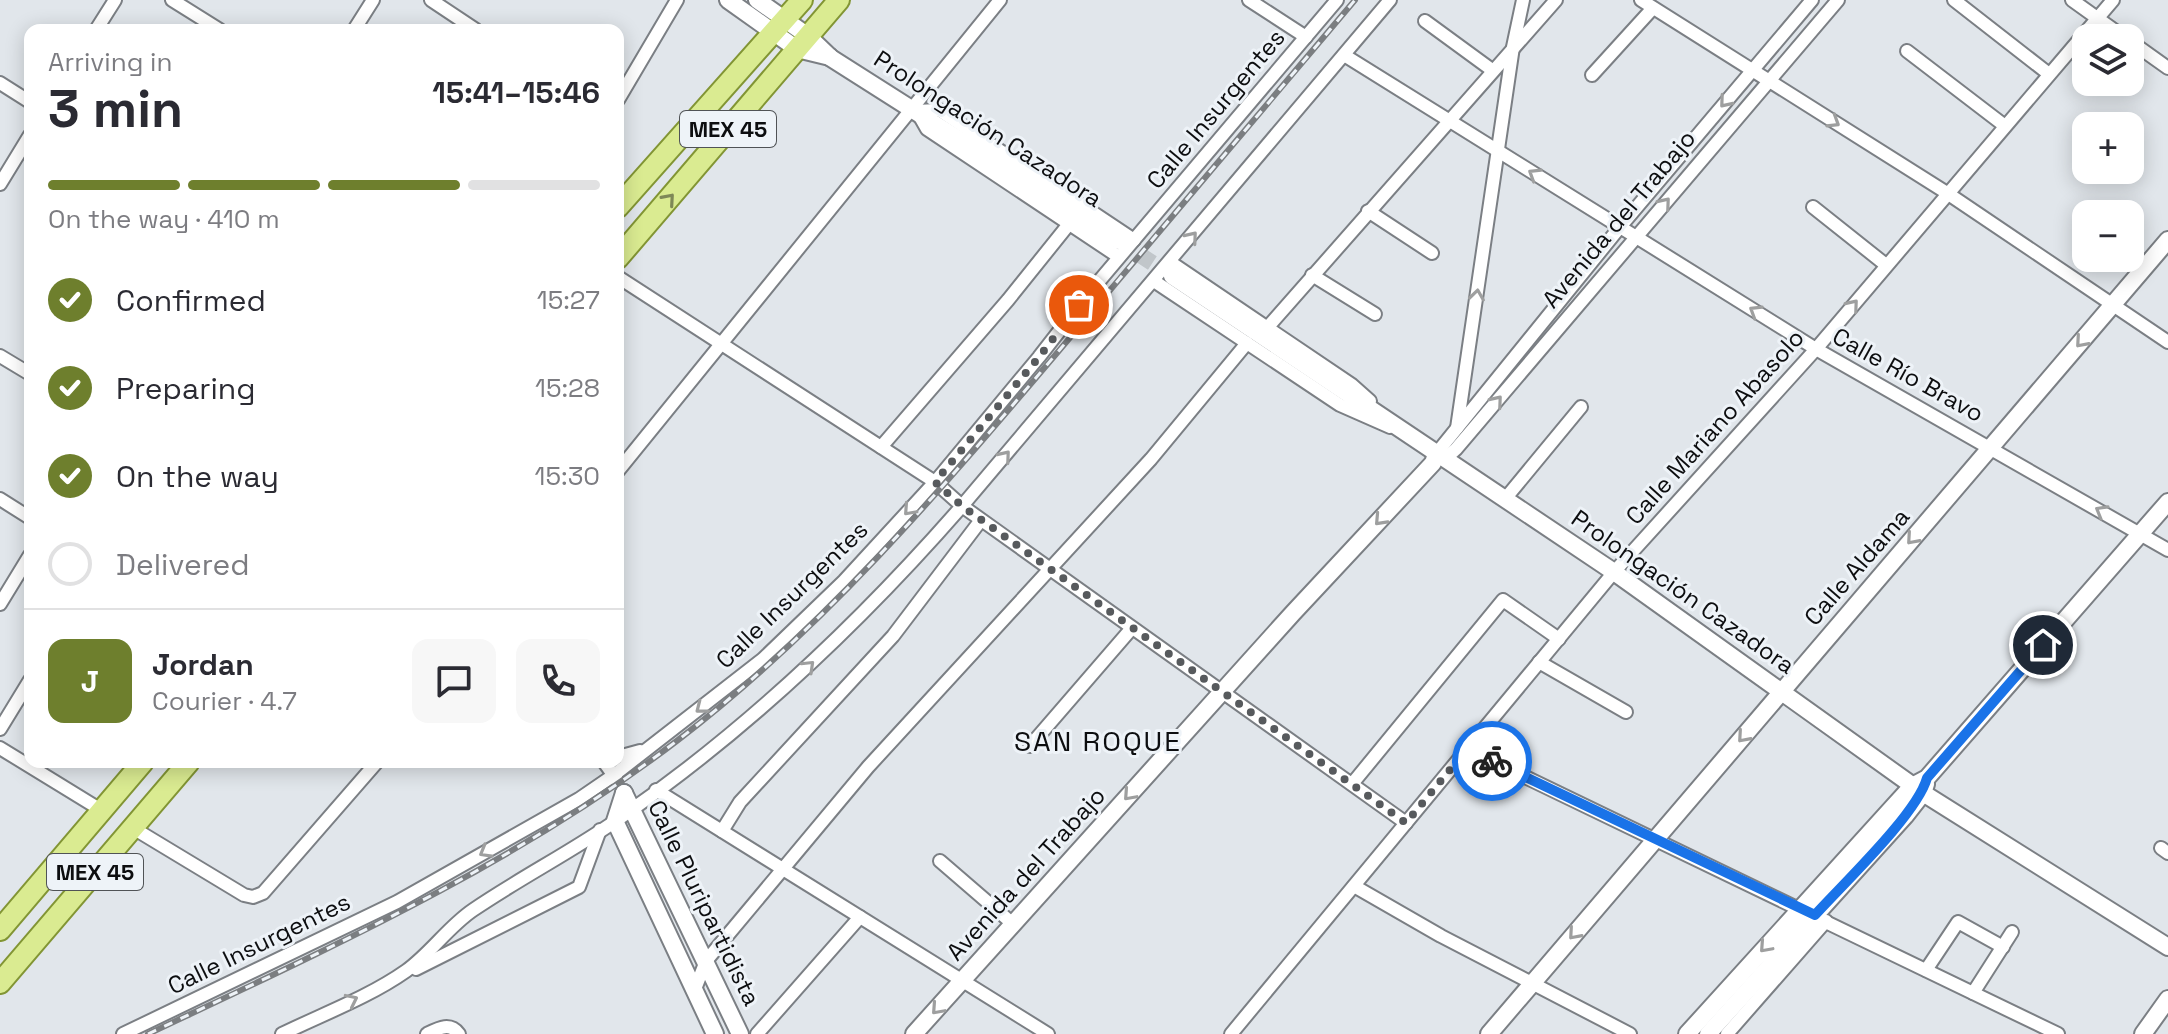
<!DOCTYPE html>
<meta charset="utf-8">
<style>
body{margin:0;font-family:"Space Grotesk",sans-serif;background:#f7f7f7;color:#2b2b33;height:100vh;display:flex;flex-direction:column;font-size:30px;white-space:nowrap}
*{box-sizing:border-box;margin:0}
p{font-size:26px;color:#7c7c81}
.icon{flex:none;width:44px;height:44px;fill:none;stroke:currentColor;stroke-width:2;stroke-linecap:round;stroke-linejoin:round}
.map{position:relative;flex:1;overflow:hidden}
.panel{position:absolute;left:24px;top:24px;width:600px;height:744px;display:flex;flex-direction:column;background:#fff;border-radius:16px;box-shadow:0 4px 20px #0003}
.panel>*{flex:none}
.controls{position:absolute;left:2072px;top:24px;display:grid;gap:16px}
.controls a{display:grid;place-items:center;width:72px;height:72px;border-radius:16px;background:#fff;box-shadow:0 4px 20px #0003;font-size:40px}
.pin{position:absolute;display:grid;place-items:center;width:68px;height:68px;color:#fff;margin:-34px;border:4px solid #fff;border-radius:50%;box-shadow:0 2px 8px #0007}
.courier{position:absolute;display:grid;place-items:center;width:80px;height:80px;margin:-40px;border:6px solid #1a73e8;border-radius:50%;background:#fff;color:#222;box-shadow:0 2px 10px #0007}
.overview em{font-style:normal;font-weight:800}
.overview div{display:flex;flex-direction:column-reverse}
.overview{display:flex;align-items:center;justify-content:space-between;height:136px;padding:0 24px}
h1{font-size:52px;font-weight:800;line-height:60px}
.bar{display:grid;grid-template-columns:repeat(4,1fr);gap:12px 8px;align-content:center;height:96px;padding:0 24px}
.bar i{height:10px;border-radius:6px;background:#e1e1e2}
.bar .on{background:#6e7f2d}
.bar p{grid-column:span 4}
.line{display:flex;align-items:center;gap:20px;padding:0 24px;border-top:2px solid #e1e1e2}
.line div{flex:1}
.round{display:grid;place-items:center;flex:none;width:84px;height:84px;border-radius:16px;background:#f7f7f7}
ol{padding:0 24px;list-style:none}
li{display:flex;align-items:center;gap:24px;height:88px}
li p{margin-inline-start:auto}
li .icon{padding:8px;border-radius:50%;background:#6e7f2d;color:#fff;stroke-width:4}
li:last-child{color:#7c7c81}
li i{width:44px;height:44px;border:4px solid #e1e1e2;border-radius:50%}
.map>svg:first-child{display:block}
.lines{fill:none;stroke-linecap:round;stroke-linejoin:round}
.tertiary-tunnel{stroke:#c1c6ca;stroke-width:16;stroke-dasharray:16 8;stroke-linecap:butt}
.minor-casing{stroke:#7b7f84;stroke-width:16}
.tertiary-casing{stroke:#7b7f84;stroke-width:20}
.primary-casing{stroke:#829534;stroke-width:24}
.minor{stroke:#fff;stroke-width:12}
.tertiary{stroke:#fff;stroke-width:16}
.primary{stroke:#daeb91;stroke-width:20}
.rail-casing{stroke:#7b7e81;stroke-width:6}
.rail{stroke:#eef3f8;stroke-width:3;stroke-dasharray:9;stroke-linecap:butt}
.oneway{stroke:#9e9f9f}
.oneway2{stroke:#7e8857}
.done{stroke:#575a5d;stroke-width:8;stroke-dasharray:0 14.4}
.route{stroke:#1a73e8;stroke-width:10}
.labels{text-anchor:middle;stroke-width:6;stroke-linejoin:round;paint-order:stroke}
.shield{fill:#eef3f8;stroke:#505356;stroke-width:2}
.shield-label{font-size:22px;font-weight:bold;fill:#0d0e10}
.street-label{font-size:24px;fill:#0d0e10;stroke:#eef3f8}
.quarter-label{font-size:28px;letter-spacing:2px;fill:#0d0e10;stroke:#eef3f8}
</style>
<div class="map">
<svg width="2168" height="1034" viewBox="0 0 2168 1034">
<rect width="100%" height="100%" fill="#e1e6eb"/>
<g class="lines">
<path class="tertiary-tunnel" d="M1119,241L1172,276"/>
<g class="minor-casing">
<g id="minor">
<path d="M172,0L220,30"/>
<path d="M431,0L476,30"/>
<path d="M1249,0L1306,37"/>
<path d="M1641,0L1947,193L2168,342"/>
<path d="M1954,0L2049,74"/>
<path d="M2072,0L2125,38"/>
<path d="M1425,21L1492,70"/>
<path d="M96,30L115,0"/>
<path d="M354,30L373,0"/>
<path d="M2130,41L2168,68"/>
<path d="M1907,51L2005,126"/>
<path d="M1344,55L1816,349L2168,550"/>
<path d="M1592,75L1653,8"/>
<path d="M0,83L30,102"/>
<path d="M618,100L677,0"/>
<path d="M915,111L939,110L1134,240"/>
<path d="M919,115L927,129L1119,257"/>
<path d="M0,184L30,135"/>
<path d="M1813,207L1886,265"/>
<path d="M1368,211L1432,253"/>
<path d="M1170,262L1352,385L1370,401"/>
<path d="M1312,275L1375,314"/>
<path d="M618,277L935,482L962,506L1406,823"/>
<path d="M1154,281L1340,405L1390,427"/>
<path d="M1267,328L1556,0"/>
<path d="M0,356L30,374"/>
<path d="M1457,428L1513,47L1523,0"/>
<path d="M881,447L1008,300L1069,224"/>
<path d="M1436,454L1620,227L1812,0"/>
<path d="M1445,459L1456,449L1838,0"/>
<path d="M618,471L1000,0"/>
<path d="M0,499L30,518"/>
<path d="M1505,499L1581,407"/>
<path d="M0,604L30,555"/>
<path d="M1539,662L1626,712"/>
<path d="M0,729L30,680"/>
<path d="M1030,746L1132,628"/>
<path d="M0,748L101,810"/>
<path d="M1467,749L2058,1034"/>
<path d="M618,757L640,751"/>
<path d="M604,762L617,780"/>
<path d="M1352,784L1503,600L1559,639"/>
<path d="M656,790L1048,1034"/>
<path d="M133,828L244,895L253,897L263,893L377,762"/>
<path d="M722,831L740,802L893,636L981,520"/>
<path d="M2161,848L2168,853"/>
<path d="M940,861L1013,924"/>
<path d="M1354,886L1441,936L1630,1034"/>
<path d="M416,969L579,887L600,830"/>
<path d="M1926,970L1958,922L2003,947"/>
<path d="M695,989L706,961L868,767L1151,459L1247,343"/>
<path d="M1973,993L2012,932"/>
<path d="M123,1034L397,902L579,799L614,775L763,659L844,581L935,482L1039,357L1089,293L1337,0"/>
<path d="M282,1034C323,1014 369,997 406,971C431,953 448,927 473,910C520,878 571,852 617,820C746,731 859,624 962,506L1390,0"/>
<path d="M427,1034C439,1028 450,1022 459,1034"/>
<path d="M757,1034L860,917"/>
<path d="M1231,1034L1614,572L1816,349L2113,0"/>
<path d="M1727,1034L1826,921"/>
</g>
</g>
<g class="tertiary-casing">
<g id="tertiary">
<path d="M728,0L797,49L830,57"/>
<path d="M757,0L808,36L831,58L1119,241"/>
<path d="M1172,276L1614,572L1923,793L2168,947"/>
<path d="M624,793L740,1034"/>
<path d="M624,793L615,821L715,1034"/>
<path d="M914,1034L1293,613L1433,463L1436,454"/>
<path d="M1489,1034L2168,240"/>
<path d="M1687,1034L1893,807L1912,786L1927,778L2168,502"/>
<path d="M1708,1034L1905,816L1923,793L1926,784"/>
<path d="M2143,1034L2168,999"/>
</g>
</g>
<g class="primary-casing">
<g id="primary">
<path d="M618,207L802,0"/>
<path d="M618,258L839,0"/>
<path d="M0,930L143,762"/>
<path d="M0,983L189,762"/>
</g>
</g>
<use href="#minor" class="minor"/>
<use href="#tertiary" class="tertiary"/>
<use href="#primary" class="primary"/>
<g class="rail-casing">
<path id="rail" d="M148,1034C330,948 518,863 678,740C823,629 940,491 1057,353C1156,235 1256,118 1355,0"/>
</g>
<use href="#rail" class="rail"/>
</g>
<defs><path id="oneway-chevron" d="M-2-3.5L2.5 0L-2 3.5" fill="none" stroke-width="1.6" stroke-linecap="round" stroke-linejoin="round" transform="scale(2)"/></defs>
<g class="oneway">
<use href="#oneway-chevron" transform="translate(1725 102) rotate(130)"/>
<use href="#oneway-chevron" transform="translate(1834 122) rotate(32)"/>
<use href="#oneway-chevron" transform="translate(1534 174) rotate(-148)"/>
<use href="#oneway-chevron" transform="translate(1665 203) rotate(-50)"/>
<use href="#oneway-chevron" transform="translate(1192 237) rotate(-50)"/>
<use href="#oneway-chevron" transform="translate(1477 295) rotate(-82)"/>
<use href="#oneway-chevron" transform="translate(1853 305) rotate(-50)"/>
<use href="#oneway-chevron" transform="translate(1755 311) rotate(-148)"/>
<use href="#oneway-chevron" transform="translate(2081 342) rotate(131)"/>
<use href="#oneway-chevron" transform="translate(1497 401) rotate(-50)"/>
<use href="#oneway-chevron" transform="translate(1005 456) rotate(-50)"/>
<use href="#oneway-chevron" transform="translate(909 510) rotate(132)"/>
<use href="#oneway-chevron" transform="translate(2101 511) rotate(-150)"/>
<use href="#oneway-chevron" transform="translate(1380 520) rotate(133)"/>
<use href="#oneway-chevron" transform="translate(1912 539) rotate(131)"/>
<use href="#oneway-chevron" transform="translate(809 666) rotate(-44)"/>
<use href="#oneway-chevron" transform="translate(701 708) rotate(142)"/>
<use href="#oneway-chevron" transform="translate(1743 737) rotate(131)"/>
<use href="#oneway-chevron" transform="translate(1129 795) rotate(132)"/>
<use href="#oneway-chevron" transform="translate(485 852) rotate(150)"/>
<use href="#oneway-chevron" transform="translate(1574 934) rotate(131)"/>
<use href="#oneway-chevron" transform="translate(1765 947) rotate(132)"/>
<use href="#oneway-chevron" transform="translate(352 1000) rotate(-26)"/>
<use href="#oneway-chevron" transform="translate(937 1009) rotate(132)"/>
</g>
<use class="oneway2" href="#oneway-chevron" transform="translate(669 199) rotate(-49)"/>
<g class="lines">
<path class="done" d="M1079,305L1039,357L935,482L962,506L1406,823L1467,749L1492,761"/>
<path class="route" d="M1492,761L1815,915C1843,884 1917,814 1927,778L2043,645"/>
</g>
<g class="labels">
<g class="shield">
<rect x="680" y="111" width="96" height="36" rx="6"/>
<rect x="47" y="854" width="96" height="36" rx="6"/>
</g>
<g class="shield-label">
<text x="728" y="137">MEX 45</text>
<text x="95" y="880">MEX 45</text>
</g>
<g class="street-label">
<text transform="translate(1216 109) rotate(-50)" y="8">Calle Insurgentes</text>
<text transform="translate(988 129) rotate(33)" y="8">Prolongación Cazadora</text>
<text transform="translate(1619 219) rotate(-50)" y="8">Avenida del Trabajo</text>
<text transform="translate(1908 375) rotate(29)" y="8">Calle Río Bravo</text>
<text transform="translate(1715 427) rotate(-48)" y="8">Calle Mariano Abasolo</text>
<text transform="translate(1857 567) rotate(-49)" y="8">Calle Aldama</text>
<text transform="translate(1683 592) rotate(35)" y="8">Prolongación Cazadora</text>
<text transform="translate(792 595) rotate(-44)" y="8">Calle Insurgentes</text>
<text transform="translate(1026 874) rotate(-48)" y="8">Avenida del Trabajo</text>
<text transform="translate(704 903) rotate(64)" y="8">Calle Pluripartidista</text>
<text transform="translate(259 944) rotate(-26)" y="8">Calle Insurgentes</text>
</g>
<g class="quarter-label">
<text x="1098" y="751">SAN ROQUE</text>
</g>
</g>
</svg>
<div class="controls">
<a><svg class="icon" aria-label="layers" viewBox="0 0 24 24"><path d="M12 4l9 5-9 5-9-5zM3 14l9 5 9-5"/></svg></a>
<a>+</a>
<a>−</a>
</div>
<div class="pin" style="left:1079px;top:305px;background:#ea580c"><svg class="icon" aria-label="bag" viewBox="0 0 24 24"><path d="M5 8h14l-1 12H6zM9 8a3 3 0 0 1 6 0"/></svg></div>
<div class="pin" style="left:2043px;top:645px;background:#1f2937"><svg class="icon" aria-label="home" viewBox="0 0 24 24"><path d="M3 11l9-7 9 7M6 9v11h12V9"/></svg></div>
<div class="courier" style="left:1492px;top:761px"><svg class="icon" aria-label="bike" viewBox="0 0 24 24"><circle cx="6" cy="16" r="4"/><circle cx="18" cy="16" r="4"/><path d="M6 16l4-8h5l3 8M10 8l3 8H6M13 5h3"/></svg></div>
<section class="panel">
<div class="overview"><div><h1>3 min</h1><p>Arriving in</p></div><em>15:41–15:46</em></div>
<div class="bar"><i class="on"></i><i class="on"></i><i class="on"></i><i></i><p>On the way · 410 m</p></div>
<ol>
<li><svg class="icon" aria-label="check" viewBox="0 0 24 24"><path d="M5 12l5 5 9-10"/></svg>Confirmed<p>15:27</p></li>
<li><svg class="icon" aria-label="check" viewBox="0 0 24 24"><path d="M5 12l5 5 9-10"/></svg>Preparing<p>15:28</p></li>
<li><svg class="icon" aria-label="check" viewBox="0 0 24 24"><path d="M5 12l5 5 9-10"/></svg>On the way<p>15:30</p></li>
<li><i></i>Delivered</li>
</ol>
<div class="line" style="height:144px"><b class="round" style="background:#6e7f2d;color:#fff">J</b><div><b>Jordan</b><p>Courier · 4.7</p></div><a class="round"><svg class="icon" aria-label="chat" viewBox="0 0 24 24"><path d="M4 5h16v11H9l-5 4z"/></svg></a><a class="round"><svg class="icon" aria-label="phone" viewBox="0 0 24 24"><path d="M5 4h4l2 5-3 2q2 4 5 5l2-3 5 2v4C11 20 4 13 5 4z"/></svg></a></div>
</section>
</div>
